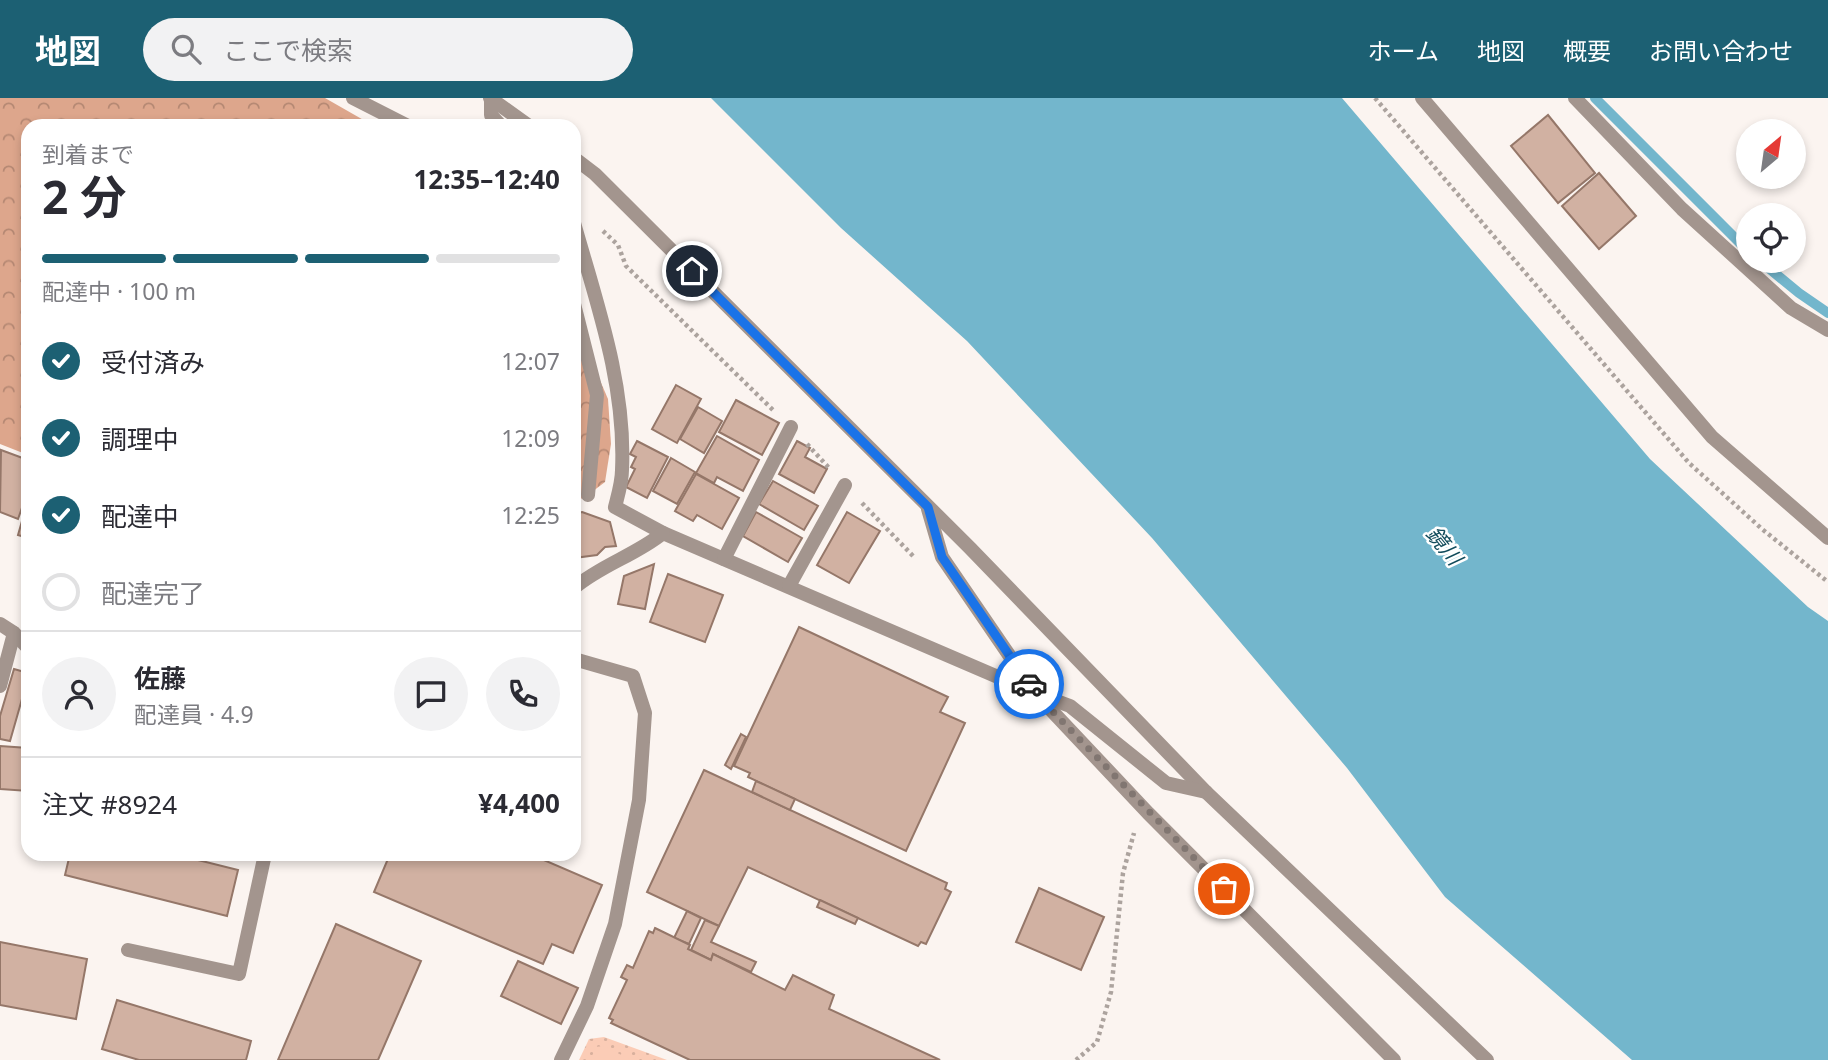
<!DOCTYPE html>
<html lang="ja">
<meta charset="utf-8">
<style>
body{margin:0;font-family:"Noto Sans","Noto Sans JP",sans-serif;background:#f2f2f3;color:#2b2b33;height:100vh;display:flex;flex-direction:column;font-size:26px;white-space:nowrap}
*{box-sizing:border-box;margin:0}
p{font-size:23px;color:#7c7c81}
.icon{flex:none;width:38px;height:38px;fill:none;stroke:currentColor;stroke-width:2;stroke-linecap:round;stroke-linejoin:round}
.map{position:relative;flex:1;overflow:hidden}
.details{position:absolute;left:21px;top:21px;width:560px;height:742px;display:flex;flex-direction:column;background:#fff;border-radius:21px;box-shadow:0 4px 10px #0003}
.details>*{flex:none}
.needle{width:46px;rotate:29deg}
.controls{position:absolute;left:1736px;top:21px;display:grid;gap:14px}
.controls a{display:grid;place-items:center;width:70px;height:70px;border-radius:50%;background:#fff;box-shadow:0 4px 10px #0003;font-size:35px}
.pin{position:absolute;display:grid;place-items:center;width:60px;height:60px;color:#fff;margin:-30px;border:4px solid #fff;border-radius:50%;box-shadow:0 2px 7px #0007}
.courier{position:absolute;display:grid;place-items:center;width:70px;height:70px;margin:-35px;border:5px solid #1a73e8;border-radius:50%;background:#fff;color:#222;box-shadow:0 2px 9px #0007}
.overview em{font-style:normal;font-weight:700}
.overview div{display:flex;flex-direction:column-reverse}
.overview{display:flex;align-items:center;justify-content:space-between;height:119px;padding:0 21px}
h1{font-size:46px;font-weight:700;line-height:52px}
.bar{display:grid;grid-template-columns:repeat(4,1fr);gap:10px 7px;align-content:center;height:84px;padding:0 21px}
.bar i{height:9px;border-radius:5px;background:#e1e1e2}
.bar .current{background:#1c6073}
.bar p{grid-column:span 4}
.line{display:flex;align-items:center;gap:18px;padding:0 21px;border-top:2px solid #e1e1e2}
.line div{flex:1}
.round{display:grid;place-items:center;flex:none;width:74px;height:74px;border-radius:37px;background:#f2f2f3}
ol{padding:0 21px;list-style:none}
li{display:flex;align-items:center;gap:21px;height:77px}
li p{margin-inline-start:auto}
li .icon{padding:7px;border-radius:50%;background:#1c6073;color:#fff;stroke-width:4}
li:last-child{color:#7c7c81}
li i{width:38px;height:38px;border:4px solid #e1e1e2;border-radius:50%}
header{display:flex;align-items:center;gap:42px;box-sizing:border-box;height:98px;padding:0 35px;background:#1c6073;color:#fff}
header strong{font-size:33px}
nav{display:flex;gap:38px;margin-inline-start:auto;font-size:24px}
.search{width:490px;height:63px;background:#f2f2f3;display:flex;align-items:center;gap:18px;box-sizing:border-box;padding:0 24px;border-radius:38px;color:#7c7c81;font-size:26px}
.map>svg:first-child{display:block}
.grass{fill:url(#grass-dots)}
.forest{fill:url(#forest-crowns)}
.pitch{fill:#fbccb6}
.water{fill:#73b6cc}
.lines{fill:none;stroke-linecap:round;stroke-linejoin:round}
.stream{stroke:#73b6cc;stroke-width:10}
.building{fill:#d1b1a2;stroke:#957769;stroke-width:2}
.path{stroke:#aca39e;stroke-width:4.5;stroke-dasharray:3.5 3.5;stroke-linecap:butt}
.service{stroke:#a3958e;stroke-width:14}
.minor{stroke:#a3958e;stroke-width:14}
.done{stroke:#817671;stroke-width:7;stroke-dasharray:0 12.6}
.route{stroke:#1a73e8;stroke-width:9}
.labels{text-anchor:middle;stroke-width:5;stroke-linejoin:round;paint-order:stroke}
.water-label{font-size:21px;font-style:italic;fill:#114b5b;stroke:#fff}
</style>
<header>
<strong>地図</strong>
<div class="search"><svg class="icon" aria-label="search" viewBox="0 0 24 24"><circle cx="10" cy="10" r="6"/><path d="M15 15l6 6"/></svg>ここで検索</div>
<nav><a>ホーム</a><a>地図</a><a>概要</a><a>お問い合わせ</a></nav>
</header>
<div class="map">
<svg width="1828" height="962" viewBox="0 0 1828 962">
<defs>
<pattern id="grass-dots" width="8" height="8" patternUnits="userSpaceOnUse" patternTransform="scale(1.75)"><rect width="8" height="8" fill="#fbccb6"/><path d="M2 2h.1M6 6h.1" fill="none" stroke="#d8b09d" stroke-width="1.8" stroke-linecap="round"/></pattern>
<pattern id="forest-crowns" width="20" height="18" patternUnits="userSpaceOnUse" patternTransform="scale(1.75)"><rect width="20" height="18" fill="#dda68c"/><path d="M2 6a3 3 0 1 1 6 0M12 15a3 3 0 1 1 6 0" fill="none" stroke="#b58873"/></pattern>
</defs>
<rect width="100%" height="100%" fill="#fbf4f0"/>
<path class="grass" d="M604,939L667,962H579L589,941Z"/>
<g class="forest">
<path d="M0,0H325L374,28H28V357L0,346Z"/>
<path d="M574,222L608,301L611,346L605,384L584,400L574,402Z"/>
</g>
<path class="pitch" d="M604,948L631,962H591L595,949Z"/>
<path class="water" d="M711,0H1342L1650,361L1808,509L1828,523V962H1632L1445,799L1347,670L1152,440L967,243L841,130Z"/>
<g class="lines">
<g class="stream">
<path d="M1595,0L1748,153"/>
<path d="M1760,163L1799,195L1828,215"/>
</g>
</g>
<g class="building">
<path d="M1548,17L1595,75L1558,105L1511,48Z"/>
<path d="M1599,75L1636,118L1599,151L1562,108Z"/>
<path d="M676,287L701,301L677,345L652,331Z"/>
<path d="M736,302L779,325L762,357L719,334Z"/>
<path d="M698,309L722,323L704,355L680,341Z"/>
<path d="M717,338L759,362L743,393L717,379L714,385L696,375Z"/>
<path d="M637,343L668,359L647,400L626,389L635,371L631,369L636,359L630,356Z"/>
<path d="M797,343L810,350L805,359L827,371L814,395L779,376Z"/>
<path d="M1,352L28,362V393L18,421L0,414Z"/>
<path d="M671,360L695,374L677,406L653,393Z"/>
<path d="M696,376L739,400L722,431L697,417L693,423L675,413Z"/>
<path d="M773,383L818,408L804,432L759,406Z"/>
<path d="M28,402V440L18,437Z"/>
<path d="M582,414L610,424L616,448L605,449L597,457L574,460V416Z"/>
<path d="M756,414L802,440L788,464L743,438Z"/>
<path d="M847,414L880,433L849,485L817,467Z"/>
<path d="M654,466L645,511L618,506L624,478Z"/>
<path d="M668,476L723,497L705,544L650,524Z"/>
<path d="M799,529L948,599L940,614L965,625L906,753L748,679L750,675L734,668Z"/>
<path d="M14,571L28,575V580L10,643L0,641V618Z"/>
<path d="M741,636L746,639L731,671L725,667Z"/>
<path d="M0,648L28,650V693L0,691Z"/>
<path d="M704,672L947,785L945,791L951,794L926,846L921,844L918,848L748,769L719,828L647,794Z"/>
<path d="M756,683L795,701L790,712L752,694Z"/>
<path d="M70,756H174L238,772L227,818L65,777Z"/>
<path d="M390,756H530L602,787L573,855L552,846L543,866L374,794Z"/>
<path d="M1039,790L1104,819L1081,872L1016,844Z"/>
<path d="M820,802L858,820L855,826L817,809Z"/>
<path d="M687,813L701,820L689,846L674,840Z"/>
<path d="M705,822L719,828L711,844L756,864L751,874L713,856L711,862L691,852Z"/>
<path d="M336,826L421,863L378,962H278Z"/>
<path d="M655,830L690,847L688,851L711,862L713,856L785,892L793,877L834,897L829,911L940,962H690L611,925L613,922L609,920L627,882L621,879L627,867L633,870L649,833L653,835Z"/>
<path d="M0,844L87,861L76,921L0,907Z"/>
<path d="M518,863L578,890L561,926L501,898Z"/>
<path d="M117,902L251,943L246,962H139L102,951Z"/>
</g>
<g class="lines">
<g class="path">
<path d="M1375,0L1689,365L1762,431L1828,484"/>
<path d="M603,133L618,147L626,168L774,313"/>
<path d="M807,346L830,371"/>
<path d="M862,405L914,459"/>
<path d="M1076,962L1097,944L1111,894L1123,775L1134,735"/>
</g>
<g class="service">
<path d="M353,0L408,28"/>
<path d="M574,206L597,297L588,397"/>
<path d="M128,852L239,876L265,756"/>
</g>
<g class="minor">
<path d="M490,0L529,28"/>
<path d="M491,0V17L501,28"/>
<path d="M1422,0L1712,339L1828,440"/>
<path d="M1575,0L1682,111L1791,210L1828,232"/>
<path d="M574,60L595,76L970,450L1206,694L1487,962"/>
<path d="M574,125C597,206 626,287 622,372C622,384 618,397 615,409L663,435L1035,595L1148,715L1394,962"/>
<path d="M928,411L942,459L1035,595L1070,608L1166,685L1206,694"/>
<path d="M724,461L791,329"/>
<path d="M789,488L845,387"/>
<path d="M574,490C601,467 636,457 663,435"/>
<path d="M0,526L14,535L28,550"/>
<path d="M0,588L14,535"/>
<path d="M561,962L587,908L615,826L639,702L645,615L633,578L574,561"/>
</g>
</g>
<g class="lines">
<path class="done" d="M1029,586L1035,595L1224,791"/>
<path class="route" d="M692,173L928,409L942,459L1029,586"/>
</g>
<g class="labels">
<g class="water-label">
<text transform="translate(1444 448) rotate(51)" y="7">鏡川</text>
</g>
</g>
</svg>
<div class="controls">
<a><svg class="needle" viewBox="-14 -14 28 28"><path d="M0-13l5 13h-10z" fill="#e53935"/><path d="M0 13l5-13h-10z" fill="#7c7c81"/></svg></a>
<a><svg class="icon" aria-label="locate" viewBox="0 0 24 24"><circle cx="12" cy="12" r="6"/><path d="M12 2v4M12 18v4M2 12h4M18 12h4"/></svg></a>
</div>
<div class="pin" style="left:1224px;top:791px;background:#ea580c"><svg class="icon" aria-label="bag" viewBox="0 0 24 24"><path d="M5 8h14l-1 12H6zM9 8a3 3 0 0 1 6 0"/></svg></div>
<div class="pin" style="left:692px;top:173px;background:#1f2937"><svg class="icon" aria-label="home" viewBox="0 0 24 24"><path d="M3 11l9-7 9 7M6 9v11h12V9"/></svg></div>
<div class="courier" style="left:1029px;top:586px"><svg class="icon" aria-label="car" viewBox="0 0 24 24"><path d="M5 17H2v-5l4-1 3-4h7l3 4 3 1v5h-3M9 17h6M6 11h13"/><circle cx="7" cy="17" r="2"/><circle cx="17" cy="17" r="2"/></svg></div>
<section class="details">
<div class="overview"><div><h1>2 分</h1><p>到着まで</p></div><em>12:35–12:40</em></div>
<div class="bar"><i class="current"></i><i class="current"></i><i class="current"></i><i></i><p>配達中 · 100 m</p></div>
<ol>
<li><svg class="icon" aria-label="check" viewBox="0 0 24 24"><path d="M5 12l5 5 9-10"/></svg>受付済み<p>12:07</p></li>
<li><svg class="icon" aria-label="check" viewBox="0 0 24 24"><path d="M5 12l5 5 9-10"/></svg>調理中<p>12:09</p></li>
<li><svg class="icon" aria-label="check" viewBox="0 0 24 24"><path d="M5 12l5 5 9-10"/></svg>配達中<p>12:25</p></li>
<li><i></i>配達完了</li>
</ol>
<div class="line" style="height:126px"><a class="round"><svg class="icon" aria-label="person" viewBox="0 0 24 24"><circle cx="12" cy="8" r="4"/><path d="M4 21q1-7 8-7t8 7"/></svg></a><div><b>佐藤</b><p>配達員 · 4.9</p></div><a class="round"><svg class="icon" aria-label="chat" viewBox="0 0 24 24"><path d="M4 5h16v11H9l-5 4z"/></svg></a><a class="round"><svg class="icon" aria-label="phone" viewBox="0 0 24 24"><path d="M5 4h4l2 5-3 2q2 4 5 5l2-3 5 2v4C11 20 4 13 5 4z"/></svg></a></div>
<div class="line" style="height:91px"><div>注文 #8924</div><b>¥4,400</b></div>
</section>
</div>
